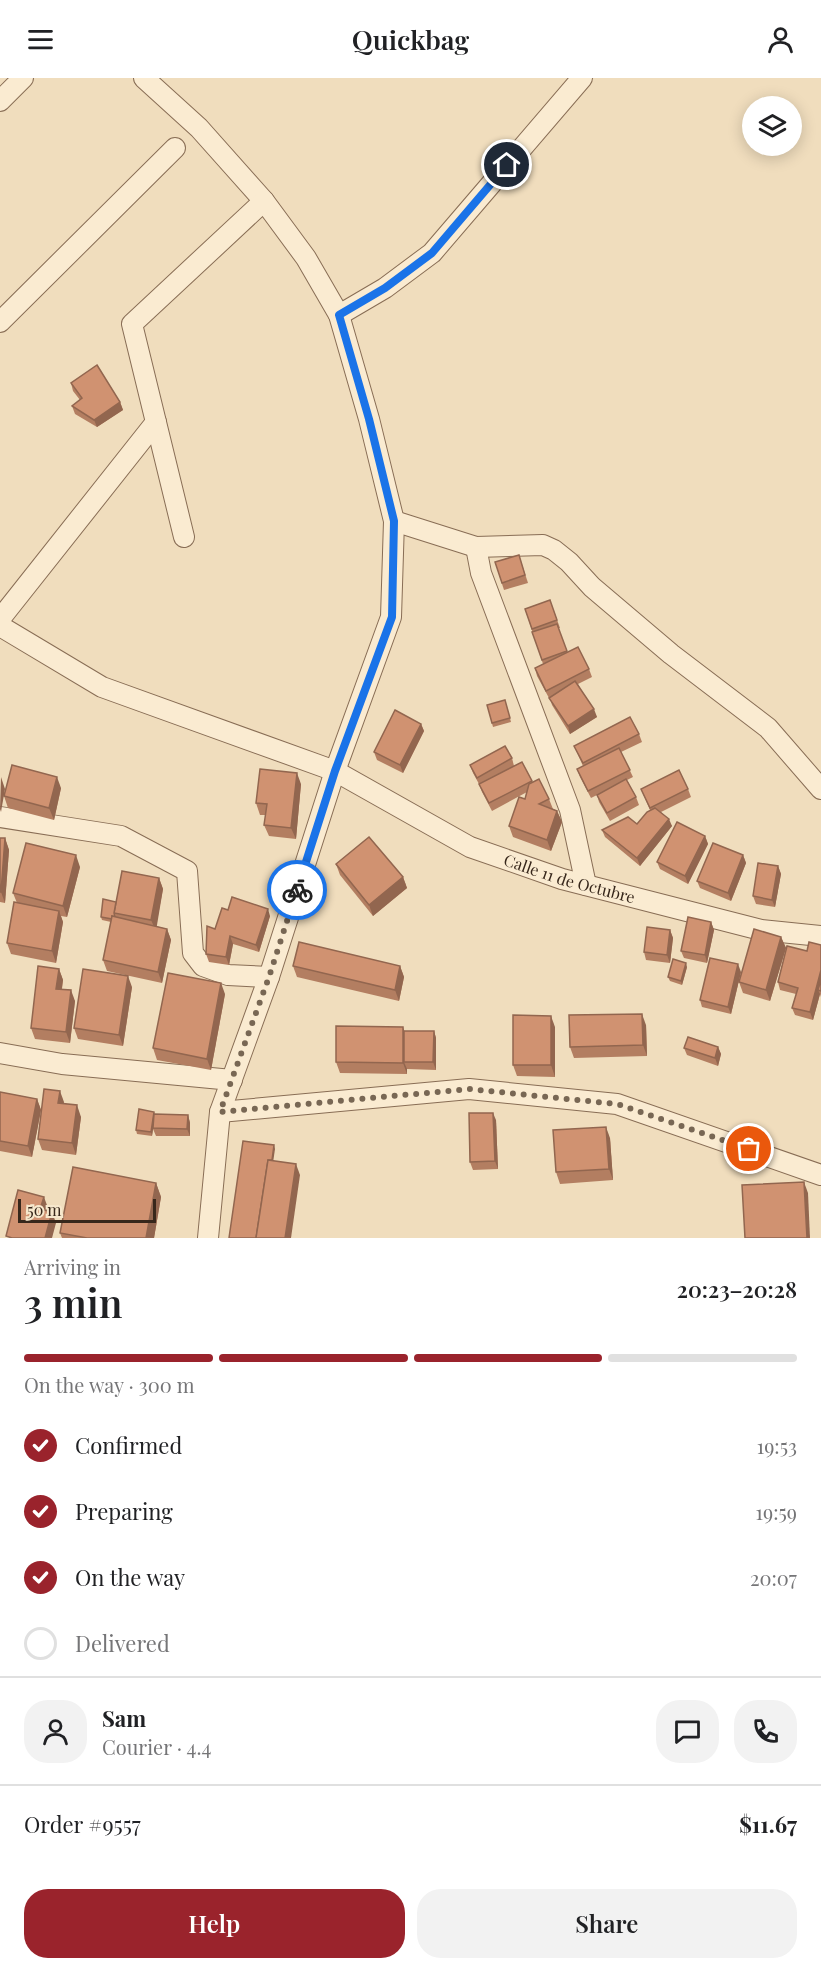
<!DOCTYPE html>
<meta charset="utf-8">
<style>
body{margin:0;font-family:"Playfair Display",serif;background:#f2f2f2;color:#202124;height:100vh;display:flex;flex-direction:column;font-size:22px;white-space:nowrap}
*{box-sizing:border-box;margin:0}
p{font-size:20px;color:#757577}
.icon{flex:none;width:33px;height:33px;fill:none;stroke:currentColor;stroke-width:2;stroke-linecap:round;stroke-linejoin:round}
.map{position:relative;height:1160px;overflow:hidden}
.sheet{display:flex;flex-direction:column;background:#fff;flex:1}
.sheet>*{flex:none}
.tools{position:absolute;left:742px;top:18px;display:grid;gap:12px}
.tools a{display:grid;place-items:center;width:60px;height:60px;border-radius:50%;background:#fff;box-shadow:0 3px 15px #0003;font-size:30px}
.scale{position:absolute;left:18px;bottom:15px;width:138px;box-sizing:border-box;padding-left:6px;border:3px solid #37271b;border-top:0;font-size:16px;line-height:21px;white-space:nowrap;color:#37271b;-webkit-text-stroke:4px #f7e8cd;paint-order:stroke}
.pin{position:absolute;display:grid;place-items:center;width:51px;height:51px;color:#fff;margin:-26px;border:3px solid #fff;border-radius:50%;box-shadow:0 2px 6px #0007}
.courier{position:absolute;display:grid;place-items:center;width:60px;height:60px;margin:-30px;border:4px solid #1a73e8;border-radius:50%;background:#fff;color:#222;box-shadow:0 2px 8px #0007}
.overview em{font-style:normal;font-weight:600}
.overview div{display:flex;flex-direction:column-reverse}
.overview{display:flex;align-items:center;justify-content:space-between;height:102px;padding:0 24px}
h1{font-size:39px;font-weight:600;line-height:45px}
.bar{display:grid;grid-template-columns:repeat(4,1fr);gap:9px 6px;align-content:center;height:72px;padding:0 24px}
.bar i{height:8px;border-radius:4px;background:#e0e0e0}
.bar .on{background:#9a232c}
.bar p{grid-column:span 4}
.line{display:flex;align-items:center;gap:15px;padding:0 24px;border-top:2px solid #e0e0e0}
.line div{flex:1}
.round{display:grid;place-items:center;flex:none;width:63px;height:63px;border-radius:24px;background:#f2f2f2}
ol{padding:0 24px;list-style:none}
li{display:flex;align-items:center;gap:18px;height:66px}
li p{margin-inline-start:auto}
li .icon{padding:6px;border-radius:50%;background:#9a232c;color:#fff;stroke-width:4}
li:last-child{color:#757577}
li i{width:33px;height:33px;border:3px solid #e0e0e0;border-radius:50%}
.action{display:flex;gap:12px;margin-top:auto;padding:12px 24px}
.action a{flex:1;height:69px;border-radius:24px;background:#9a232c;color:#fff;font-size:24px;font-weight:600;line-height:69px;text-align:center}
.action a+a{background:#f2f2f2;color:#202124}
header{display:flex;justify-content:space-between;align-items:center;height:78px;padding:0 24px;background:#fff;font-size:27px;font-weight:600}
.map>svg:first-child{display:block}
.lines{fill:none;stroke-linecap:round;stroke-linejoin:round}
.minor-casing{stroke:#886d55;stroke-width:22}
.minor{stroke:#faebd1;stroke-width:20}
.wall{fill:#b37e61}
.shaded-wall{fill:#92664f}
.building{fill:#d09271;stroke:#92664f;stroke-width:1.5}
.done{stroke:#786754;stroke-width:6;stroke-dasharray:0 10.8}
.route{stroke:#1a73e8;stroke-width:8}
.labels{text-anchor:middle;stroke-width:4.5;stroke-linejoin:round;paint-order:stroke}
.street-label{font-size:16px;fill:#37271b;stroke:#f7e8cd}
</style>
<header><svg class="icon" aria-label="menu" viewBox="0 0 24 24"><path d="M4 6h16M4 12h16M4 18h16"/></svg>Quickbag<svg class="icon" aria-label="person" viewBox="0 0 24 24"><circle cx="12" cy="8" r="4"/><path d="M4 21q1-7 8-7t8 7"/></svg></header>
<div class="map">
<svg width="821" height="1160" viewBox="0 0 821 1160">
<rect width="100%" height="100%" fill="#f0ddbd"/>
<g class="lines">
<g class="minor-casing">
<g id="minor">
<path d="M144,0L199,50L264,123L306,180L339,237L369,341L394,443L391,539L335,693L269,899L220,1034L208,1160"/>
<path d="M0,23L23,0"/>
<path d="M339,237L385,210L432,175L582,0"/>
<path d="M0,244L175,70"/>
<path d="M394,443L476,469L543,467L554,472L569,484L592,509L671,576L768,650L821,711"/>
<path d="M184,459L132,246L264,123"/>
<path d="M476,469L481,495L570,732L586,807"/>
<path d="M0,541L156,344"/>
<path id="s1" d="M0,548L102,609L335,693L470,769L562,801L761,852L821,858"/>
<path d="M0,739L121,758L187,793L193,875L203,888L228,897L269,899"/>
<path d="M0,975L62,986L232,1002"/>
<path d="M220,1034L469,1011L617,1026L821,1097"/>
</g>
</g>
<use href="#minor" class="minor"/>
</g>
<g class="wall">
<path d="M71,305L120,324L123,332L97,349L75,336L72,328L80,322L73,313Z"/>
<path d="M519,477L528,505L504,512L495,484Z"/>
<path d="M550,522L560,550H558L567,574L589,591L592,599L578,606L597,639L570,656L552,627L550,620H549L537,598L535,590L543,586L525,531Z"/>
<path d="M506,626L511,644L493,649L487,627Z"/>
<path d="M421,646L424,653L403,695L377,682L374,674Z"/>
<path d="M639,656L642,664L621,674L633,699L627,702L636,719L639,727L610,743L599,724L597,717L591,720L580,699L577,691L583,688L574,668Z"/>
<path d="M512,680L514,688L522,684L533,705L549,721L553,731L557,733L562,744L551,773L513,759L509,748L525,721L527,714L492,733L482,714L479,706L473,695L470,687Z"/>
<path d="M301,706L296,761L269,758L264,747L266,737H260L256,725Z"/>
<path d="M61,710L54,742L8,730L4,718Z"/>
<path d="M641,711H688L691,719L661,734L672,748L640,788L605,759L602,752L637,746L650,732Z"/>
<path d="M705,758L708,766L688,806L660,791L657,784Z"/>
<path d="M0,760H5L9,772L5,825L0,824Z"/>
<path d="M743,777L746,785L731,823L700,810L697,803Z"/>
<path d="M336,786L403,799L407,810L373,838L340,797Z"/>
<path d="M778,788L781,796L775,829L756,826L753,818Z"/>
<path d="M80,789L67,839L61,838L63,844L56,885L11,876L7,865L17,825L13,815Z"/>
<path d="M159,800L163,811L156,848L167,851L171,862L162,905L107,893L103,882L111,844L102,842L101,839L116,824Z"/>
<path d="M228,832L270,838L259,874L233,866L229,887L209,884L206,876L215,851Z"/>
<path d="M711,844L714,852L707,885L684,880L681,873Z"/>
<path d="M670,852L673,860L670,885L646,882L644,874Z"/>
<path d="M781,859L786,870L770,923L743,915L739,904Z"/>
<path d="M821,867V919L820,916L813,942L795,937L792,930L796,916L780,912L778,904L807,873Z"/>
<path d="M293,888H400L404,899L399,923L297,899Z"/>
<path d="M687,889L682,907L670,903L668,899Z"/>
<path d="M59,891L63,902L62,911L75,923L70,965L35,961L31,950Z"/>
<path d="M741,894L731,936L702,929L700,922Z"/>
<path d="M132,909L123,968L78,961L74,950Z"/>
<path d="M225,916L211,992L157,982L153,970Z"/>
<path d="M646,947L647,978L574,980L570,969Z"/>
<path d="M555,949V999L517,998L513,987Z"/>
<path d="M404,953H434L436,960V992L407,991V996L340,995L336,984Z"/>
<path d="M718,969L721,976L718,988L687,977L684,970Z"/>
<path d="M0,1014L37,1021L41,1032L32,1079L0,1073Z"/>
<path d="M64,1024V1026L81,1039L76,1077L42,1072L38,1061Z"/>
<path d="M155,1036L188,1037L190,1045V1058H156L153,1051L152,1058L137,1056L136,1052Z"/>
<path d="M496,1042L498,1091L473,1092L470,1084Z"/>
<path d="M610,1060L613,1102L560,1106L556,1094Z"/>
<path d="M156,1105L161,1119L154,1160H62L60,1155Z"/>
</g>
<g class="shaded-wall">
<path d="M120,324L123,332L97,349L94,342Z"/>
<path d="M594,631L597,639L570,656L568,648Z"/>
<path d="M421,646L424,653L403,695L400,687Z"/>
<path d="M297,695L301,706L296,761L291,750Z"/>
<path d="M1,699L5,711L1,734L0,731Z"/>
<path d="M57,699L61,710L54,742L49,730Z"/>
<path d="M557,733L562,744L551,773L547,762Z"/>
<path d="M669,741L672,748L640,788L637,780Z"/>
<path d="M705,758L708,766L688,806L685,798Z"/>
<path d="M5,760L9,772L5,825L1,814Z"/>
<path d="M76,777L80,789L67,839L63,828Z"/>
<path d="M743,777L746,785L731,823L728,815Z"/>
<path d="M778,788L781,796L775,829L772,822Z"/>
<path d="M403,799L407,810L373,838L369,827Z"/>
<path d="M159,800L163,811L156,853L151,842Z"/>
<path d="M268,831L270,838L259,874L256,867Z"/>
<path d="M59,833L63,844L56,885L52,873Z"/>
<path d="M711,844L714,852L707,885L705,877Z"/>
<path d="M167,851L171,862L162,905L158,894Z"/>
<path d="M670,852L673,860L670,885L667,877Z"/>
<path d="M230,858L233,866L229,887L226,879Z"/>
<path d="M781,859L786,870L770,923L766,912Z"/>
<path d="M686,885L687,889L682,907L681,903Z"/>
<path d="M738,886L741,894L731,936L728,929Z"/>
<path d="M400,888L404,899L399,923L395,912Z"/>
<path d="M59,891L63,902L60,922L56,911Z"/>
<path d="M821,892V910L818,912L820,916L813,942L810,934Z"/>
<path d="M128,898L132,909L123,968L119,957Z"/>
<path d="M221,905L225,916L211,992L207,981Z"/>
<path d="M71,912L75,923L70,965L66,954Z"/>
<path d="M642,936L646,947L647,978L643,967Z"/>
<path d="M551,938L555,949V999L551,987Z"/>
<path d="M403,949L407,960L404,984L407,991V996L403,985Z"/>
<path d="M434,953L436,960V992L433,984Z"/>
<path d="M718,969L721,976L718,988L715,980Z"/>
<path d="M60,1013L64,1024L62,1036L58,1025Z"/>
<path d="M37,1021L41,1032L32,1079L28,1068Z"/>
<path d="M77,1027L81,1039L76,1077L72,1065Z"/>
<path d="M154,1034L155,1038L152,1058L151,1054Z"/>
<path d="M493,1035L496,1042L498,1091L495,1083Z"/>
<path d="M188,1037L190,1045V1058L187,1051Z"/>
<path d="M606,1049L610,1060L613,1102L609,1091Z"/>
<path d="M274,1067L275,1071L262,1160Z"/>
<path d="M296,1086L300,1097L291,1160H285Z"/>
<path d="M804,1104L808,1115L810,1160H807Z"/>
<path d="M156,1105L161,1119L154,1160H146Z"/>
<path d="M44,1119L48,1130L44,1142L40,1131Z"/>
<path d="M52,1134L56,1145L52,1160H45Z"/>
</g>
<g class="building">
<path d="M97,287L120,324L94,342L72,328L82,320L71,305Z"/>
<path d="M519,477L525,497L502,505L495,484Z"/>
<path d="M550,522L557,542L532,551L525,531Z"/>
<path d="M557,546L567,573L542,582L532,554Z"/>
<path d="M578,569L589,591L546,613L535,590Z"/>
<path d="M575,603L594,631L568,648L549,620Z"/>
<path d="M505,622L510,640L492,645L487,627Z"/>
<path d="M395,632L421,646L400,687L374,674Z"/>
<path d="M630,639L639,656L583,685L574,668Z"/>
<path d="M505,668L512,680L477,700L470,687Z"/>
<path d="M619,670L630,692L588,713L577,691Z"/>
<path d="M522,684L532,703L489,725L479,706Z"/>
<path d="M12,687L57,699L49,730L4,718Z"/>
<path d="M260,691L297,695L291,750L264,747L267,726L256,725Z"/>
<path d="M679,692L688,711L650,730L641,711Z"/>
<path d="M539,701L549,721L539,726L557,733L547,762L509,748L519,719L525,721L529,706Z"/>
<path d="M626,701L636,719L607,735L597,717Z"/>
<path d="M655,730L669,741L637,780L602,752L628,739L637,746L647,734Z"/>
<path d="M677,744L705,758L685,798L657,784Z"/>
<path d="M369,759L403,799L369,827L336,786Z"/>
<path d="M0,760H5L1,814H0Z"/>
<path d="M26,765L76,777L63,828L13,815Z"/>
<path d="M713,765L743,777L728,815L697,803Z"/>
<path d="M758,785L778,788L772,822L753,818Z"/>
<path d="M122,793L159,800L151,842L114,835Z"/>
<path d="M232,819L268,831L256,867L230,858L226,879L206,876L207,848L215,851L222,830L228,832Z"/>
<path d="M103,821L116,824L114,835L115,839L112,838V841L101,839Z"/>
<path d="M14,824L59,833L52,873L7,865Z"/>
<path d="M112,838L167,851L158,894L103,882Z"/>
<path d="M688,839L711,844L705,877L681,873Z"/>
<path d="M647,849L670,852L667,877L644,874Z"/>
<path d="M754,851L781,859L766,912L739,904Z"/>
<path d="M299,864L400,888L395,912L293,888Z"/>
<path d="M809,864L821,867V892L810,934L792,930L798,910L778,904L787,868L807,873Z"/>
<path d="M710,880L738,886L728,929L700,922Z"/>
<path d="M673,881L686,885L681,903L668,899Z"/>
<path d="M38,888L59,891L56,911L71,912L66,954L31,950Z"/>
<path d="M83,891L128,898L119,957L74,950Z"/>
<path d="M168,895L221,905L207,981L153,970Z"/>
<path d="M821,902V913L818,912Z"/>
<path d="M642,936L643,967L570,969L569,937Z"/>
<path d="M513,937L551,938V987H513Z"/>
<path d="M336,948L403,949V985L336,984Z"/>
<path d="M404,953H434L433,984H404Z"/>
<path d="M688,959L718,969L715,980L684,970Z"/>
<path d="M44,1011L60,1013L58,1025L77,1027L72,1065L38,1061Z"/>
<path d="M0,1014L37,1021L28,1068L0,1063Z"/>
<path d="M139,1031L154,1034L151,1054L136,1052Z"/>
<path d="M469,1035H493L495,1083L470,1084Z"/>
<path d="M154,1036L188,1037L187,1051L153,1050Z"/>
<path d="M606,1049L609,1091L556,1094L553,1052Z"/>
<path d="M243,1063L274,1067L272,1082H268L256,1160H229Z"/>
<path d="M268,1082L296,1086L285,1160H256Z"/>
<path d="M73,1089L156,1105L146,1160H87L60,1155Z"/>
<path d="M804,1104L807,1160H745L742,1107Z"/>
<path d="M18,1112L44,1119L40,1131L52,1134L45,1160H12L6,1158Z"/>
</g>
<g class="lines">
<path class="done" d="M297,812L269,899L220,1034L469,1011L617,1026L749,1071"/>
<path class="route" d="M297,812L335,693L392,539L394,443L369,341L339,237L385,210L432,175L507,87"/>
</g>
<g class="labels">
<g class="street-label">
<text dy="6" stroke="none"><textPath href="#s1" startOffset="626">Calle 11 de Octubre</textPath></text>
</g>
</g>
</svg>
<div class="tools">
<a><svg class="icon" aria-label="layers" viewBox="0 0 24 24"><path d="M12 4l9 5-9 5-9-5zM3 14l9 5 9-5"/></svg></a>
</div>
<div class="scale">50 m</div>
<div class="pin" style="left:749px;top:1071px;background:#ea580c"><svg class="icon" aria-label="bag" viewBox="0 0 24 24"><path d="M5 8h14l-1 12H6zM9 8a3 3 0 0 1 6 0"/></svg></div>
<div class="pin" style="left:507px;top:87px;background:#1f2937"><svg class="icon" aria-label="home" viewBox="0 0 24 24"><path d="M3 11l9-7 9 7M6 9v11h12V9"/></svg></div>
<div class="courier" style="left:297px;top:812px"><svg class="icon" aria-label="bike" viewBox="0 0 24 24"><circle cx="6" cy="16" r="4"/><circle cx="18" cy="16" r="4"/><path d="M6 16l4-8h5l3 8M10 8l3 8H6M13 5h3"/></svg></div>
</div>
<section class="sheet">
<div class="overview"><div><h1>3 min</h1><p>Arriving in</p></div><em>20:23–20:28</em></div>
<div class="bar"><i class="on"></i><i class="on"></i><i class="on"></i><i></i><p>On the way · 300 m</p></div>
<ol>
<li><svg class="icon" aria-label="check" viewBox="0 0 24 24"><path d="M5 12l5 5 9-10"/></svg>Confirmed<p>19:53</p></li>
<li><svg class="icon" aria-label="check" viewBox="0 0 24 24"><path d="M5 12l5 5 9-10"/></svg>Preparing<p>19:59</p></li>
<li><svg class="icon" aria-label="check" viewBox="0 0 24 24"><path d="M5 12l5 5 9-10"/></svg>On the way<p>20:07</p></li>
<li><i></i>Delivered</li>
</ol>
<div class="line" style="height:108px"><a class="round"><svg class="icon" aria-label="person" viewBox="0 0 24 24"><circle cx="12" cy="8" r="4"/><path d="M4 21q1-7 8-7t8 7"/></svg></a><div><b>Sam</b><p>Courier · 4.4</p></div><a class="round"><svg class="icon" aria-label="chat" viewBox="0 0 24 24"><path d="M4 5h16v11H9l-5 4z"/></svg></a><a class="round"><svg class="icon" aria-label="phone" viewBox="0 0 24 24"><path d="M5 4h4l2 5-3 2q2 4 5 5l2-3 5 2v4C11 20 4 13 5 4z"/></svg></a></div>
<div class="line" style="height:78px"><div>Order #9557</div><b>$11.67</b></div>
<div class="action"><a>Help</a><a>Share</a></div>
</section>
